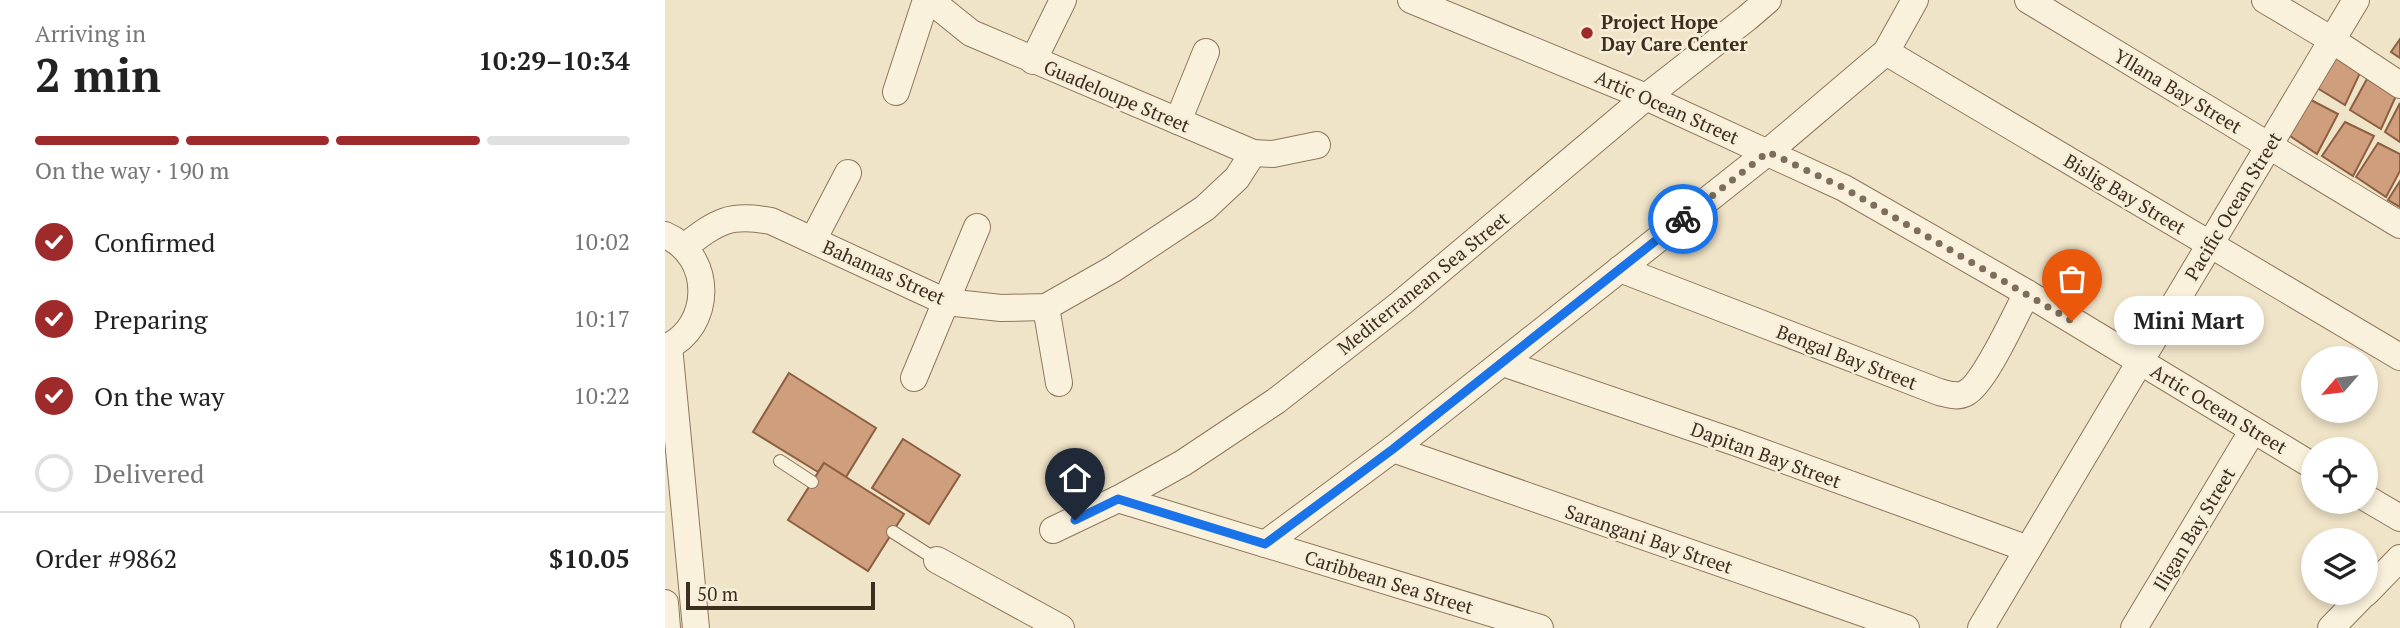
<!DOCTYPE html>
<meta charset="utf-8">
<style>
body{margin:0;font-family:"PT Serif",serif;background:#f2f2f2;color:#222;height:100vh;display:flex;flex-direction:column;font-size:26px;white-space:nowrap}
*{box-sizing:border-box;margin:0}
p{font-size:23px;color:#767676}
.icon{flex:none;width:38px;height:38px;fill:none;stroke:currentColor;stroke-width:2;stroke-linecap:round;stroke-linejoin:round}
.map{position:relative;flex:1;overflow:hidden}
.sheet{display:flex;flex-direction:column;background:#fff;width:665px}
.sheet>*{flex:none}
.needle{width:46px;rotate:242deg}
.tools{position:absolute;left:1636px;top:346px;display:grid;gap:14px}
.tools a{display:grid;place-items:center;width:77px;height:77px;border-radius:50%;background:#fff;box-shadow:0 4px 10px #0003;font-size:35px}
.scale{position:absolute;left:21px;bottom:18px;width:189px;box-sizing:border-box;padding-left:7px;border:4px solid #3d2e20;border-top:0;font-size:19px;line-height:24px;white-space:nowrap;color:#3d2e20;-webkit-text-stroke:5px #f7eed8;paint-order:stroke}
.pin{position:absolute;display:grid;place-items:center;width:60px;height:60px;color:#fff;margin:-72px -30px;border-radius:50% 50% 50% 0;rotate:-45deg;box-shadow:0 0 7px #0007}
.pin .icon{rotate:45deg}
.courier{position:absolute;display:grid;place-items:center;width:70px;height:70px;margin:-35px;border:5px solid #1a73e8;border-radius:50%;background:#fff;color:#222;box-shadow:0 2px 9px #0007}
.bubble{position:absolute;height:49px;border-radius:24px;background:#fff;box-shadow:0 4px 10px #0003;font-size:23px;font-weight:800;line-height:49px;text-align:center}
.head em{font-style:normal;font-weight:800}
.head div{display:flex;flex-direction:column-reverse}
.head{display:flex;align-items:center;justify-content:space-between;height:119px;padding:0 35px}
h1{font-size:46px;font-weight:800;line-height:52px}
.bar{display:grid;grid-template-columns:repeat(4,1fr);gap:10px 7px;align-content:center;height:84px;padding:0 35px}
.bar i{height:9px;border-radius:5px;background:#e0e0e0}
.bar .selected{background:#9e2a2b}
.bar p{grid-column:span 4}
.line{display:flex;align-items:center;gap:18px;padding:0 35px;border-top:2px solid #e0e0e0}
.line div{flex:1}
ol{padding:0 35px;list-style:none}
li{display:flex;align-items:center;gap:21px;height:77px}
li p{margin-inline-start:auto}
li .icon{padding:7px;border-radius:50%;background:#9e2a2b;color:#fff;stroke-width:4}
li:last-child{color:#767676}
li i{width:38px;height:38px;border:4px solid #e0e0e0;border-radius:50%}
main{display:flex;flex:1;min-height:0}
.map>svg:first-child{display:block}
.building{fill:#cf9f7d;stroke:#8d5f41;stroke-width:2}
.lines{fill:none;stroke-linecap:round;stroke-linejoin:round}
.service-casing{stroke:#8d765c;stroke-width:14}
.minor-casing{stroke:#8d765c;stroke-width:28}
.service{stroke:#faf1dc;stroke-width:12}
.minor{stroke:#faf1dc;stroke-width:26}
.done{stroke:#7c6e5b;stroke-width:7;stroke-dasharray:0 12.6}
.route{stroke:#1a73e8;stroke-width:9}
.poi-dot{fill:#9e2a2b;stroke:#f7eed8;stroke-width:2.5}
.labels{text-anchor:middle;stroke-width:5;stroke-linejoin:round;paint-order:stroke}
.poi-label{font-size:19px;font-weight:bold;fill:#3d2e20;stroke:#f7eed8;text-anchor:start}
.street-label{font-size:19px;fill:#3d2e20;stroke:#f7eed8}
</style>
<main>
<section class="sheet">
<div class="head"><div><h1>2 min</h1><p>Arriving in</p></div><em>10:29–10:34</em></div>
<div class="bar"><i class="selected"></i><i class="selected"></i><i class="selected"></i><i></i><p>On the way · 190 m</p></div>
<ol>
<li><svg class="icon" aria-label="check" viewBox="0 0 24 24"><path d="M5 12l5 5 9-10"/></svg>Confirmed<p>10:02</p></li>
<li><svg class="icon" aria-label="check" viewBox="0 0 24 24"><path d="M5 12l5 5 9-10"/></svg>Preparing<p>10:17</p></li>
<li><svg class="icon" aria-label="check" viewBox="0 0 24 24"><path d="M5 12l5 5 9-10"/></svg>On the way<p>10:22</p></li>
<li><i></i>Delivered</li>
</ol>
<div class="line" style="height:91px"><div>Order #9862</div><b>$10.05</b></div>
</section>
<div class="map">
<svg width="1735" height="628" viewBox="0 0 1735 628">
<rect width="100%" height="100%" fill="#f0e4c8"/>
<g class="building">
<path d="M1735,39V58L1726,52Z"/>
<path d="M1666,55L1695,73L1680,105L1649,86Z"/>
<path d="M1702,79L1731,96L1716,129L1685,110Z"/>
<path d="M1644,99L1673,114L1652,154L1622,134Z"/>
<path d="M1735,103V142L1720,132Z"/>
<path d="M1680,122L1709,136L1688,176L1657,156Z"/>
<path d="M1713,143L1735,154V171L1721,197L1691,177Z"/>
<path d="M1735,181V207L1723,200Z"/>
<path d="M124,373L211,428L181,477L159,463L153,472L88,432Z"/>
<path d="M238,439L295,475L264,524L207,488Z"/>
<path d="M159,463L239,514L203,571L123,520Z"/>
</g>
<g class="lines">
<g class="service-casing">
<g id="service">
<path d="M115,461L147,482"/>
<path d="M228,532L272,560"/>
</g>
</g>
<g class="minor-casing">
<g id="minor">
<path d="M265,0L306,33L588,153L608,154L652,145"/>
<path d="M746,0L981,97L1179,188L1362,293L1648,466"/>
<path d="M1363,0L1735,225"/>
<path d="M1600,0L1667,40L1735,85"/>
<path d="M1221,52L1735,357"/>
<path d="M368,61L398,0"/>
<path d="M231,92L261,0"/>
<path d="M513,121L541,52"/>
<path d="M0,235C49,256 48,327 0,348"/>
<path d="M148,240L183,173"/>
<path d="M19,247C52,222 63,213 106,221L281,302L336,308L381,307L448,269L540,208L572,178L588,153"/>
<path d="M955,269L1274,392C1283,394 1292,398 1301,393C1320,383 1350,315 1362,293"/>
<path d="M381,307L394,383"/>
<path d="M4,346L31,628"/>
<path d="M838,363L1072,443L1363,549"/>
<path d="M249,378L312,227"/>
<path d="M728,449L1241,628"/>
<path d="M1701,498L1735,518"/>
<path d="M453,499L875,628"/>
<path d="M388,530L453,499L518,463L611,401L735,304L981,97L1082,18L1103,0"/>
<path d="M600,544L728,449L1103,152L1221,52L1250,0"/>
<path d="M272,560L396,628"/>
<path d="M1701,593L1735,558"/>
<path d="M0,603L2,628"/>
<path d="M1316,628L1691,0"/>
<path d="M1469,628L1588,430"/>
<path d="M1666,628L1700,593"/>
</g>
</g>
<use href="#service" class="service"/>
<use href="#minor" class="minor"/>
</g>
<g class="lines">
<path class="done" d="M1018,219L1103,152L1179,188L1407,321"/>
<path class="route" d="M410,520L453,499L600,544L728,449L1018,219"/>
</g>
<circle class="poi-dot" cx="922" cy="33" r="7"/>
<g class="labels">
<g class="poi-label">
<text x="936" y="29">Project Hope<tspan x="936" dy="22">Day Care Center</tspan></text>
</g>
<g class="street-label">
<text transform="translate(1513 91) rotate(31)" y="7">Yllana Bay Street</text>
<text transform="translate(452 96) rotate(23)" y="7">Guadeloupe Street</text>
<text transform="translate(1002 107) rotate(24)" y="7">Artic Ocean Street</text>
<text transform="translate(1460 194) rotate(31)" y="7">Bislig Bay Street</text>
<text transform="translate(1568 206) rotate(-59)" y="7">Pacific Ocean Street</text>
<text transform="translate(219 272) rotate(24)" y="7">Bahamas Street</text>
<text transform="translate(758 283) rotate(-39)" y="7">Mediterranean Sea Street</text>
<text transform="translate(1182 357) rotate(21)" y="7">Bengal Bay Street</text>
<text transform="translate(1554 409) rotate(31)" y="7">Artic Ocean Street</text>
<text transform="translate(1101 455) rotate(20)" y="7">Dapitan Bay Street</text>
<text transform="translate(1529 529) rotate(-59)" y="7">Iligan Bay Street</text>
<text transform="translate(984 539) rotate(19)" y="7">Sarangani Bay Street</text>
<text transform="translate(724 582) rotate(17)" y="7">Caribbean Sea Street</text>
</g>
</g>
</svg>
<div class="tools">
<a><svg class="needle" viewBox="-14 -14 28 28"><path d="M0-13l5 13h-10z" fill="#e53935"/><path d="M0 13l5-13h-10z" fill="#767676"/></svg></a>
<a><svg class="icon" aria-label="locate" viewBox="0 0 24 24"><circle cx="12" cy="12" r="6"/><path d="M12 2v4M12 18v4M2 12h4M18 12h4"/></svg></a>
<a><svg class="icon" aria-label="layers" viewBox="0 0 24 24"><path d="M12 4l9 5-9 5-9-5zM3 14l9 5 9-5"/></svg></a>
</div>
<div class="scale">50 m</div>
<div class="pin" style="left:1407px;top:321px;background:#ea580c"><svg class="icon" aria-label="bag" viewBox="0 0 24 24"><path d="M5 8h14l-1 12H6zM9 8a3 3 0 0 1 6 0"/></svg></div>
<div class="pin" style="left:410px;top:520px;background:#1f2937"><svg class="icon" aria-label="home" viewBox="0 0 24 24"><path d="M3 11l9-7 9 7M6 9v11h12V9"/></svg></div>
<div class="courier" style="left:1018px;top:219px"><svg class="icon" aria-label="bike" viewBox="0 0 24 24"><circle cx="6" cy="16" r="4"/><circle cx="18" cy="16" r="4"/><path d="M6 16l4-8h5l3 8M10 8l3 8H6M13 5h3"/></svg></div>
<div class="bubble" style="left:1449px;top:296px;width:150px">Mini Mart</div>
</div>
</main>
